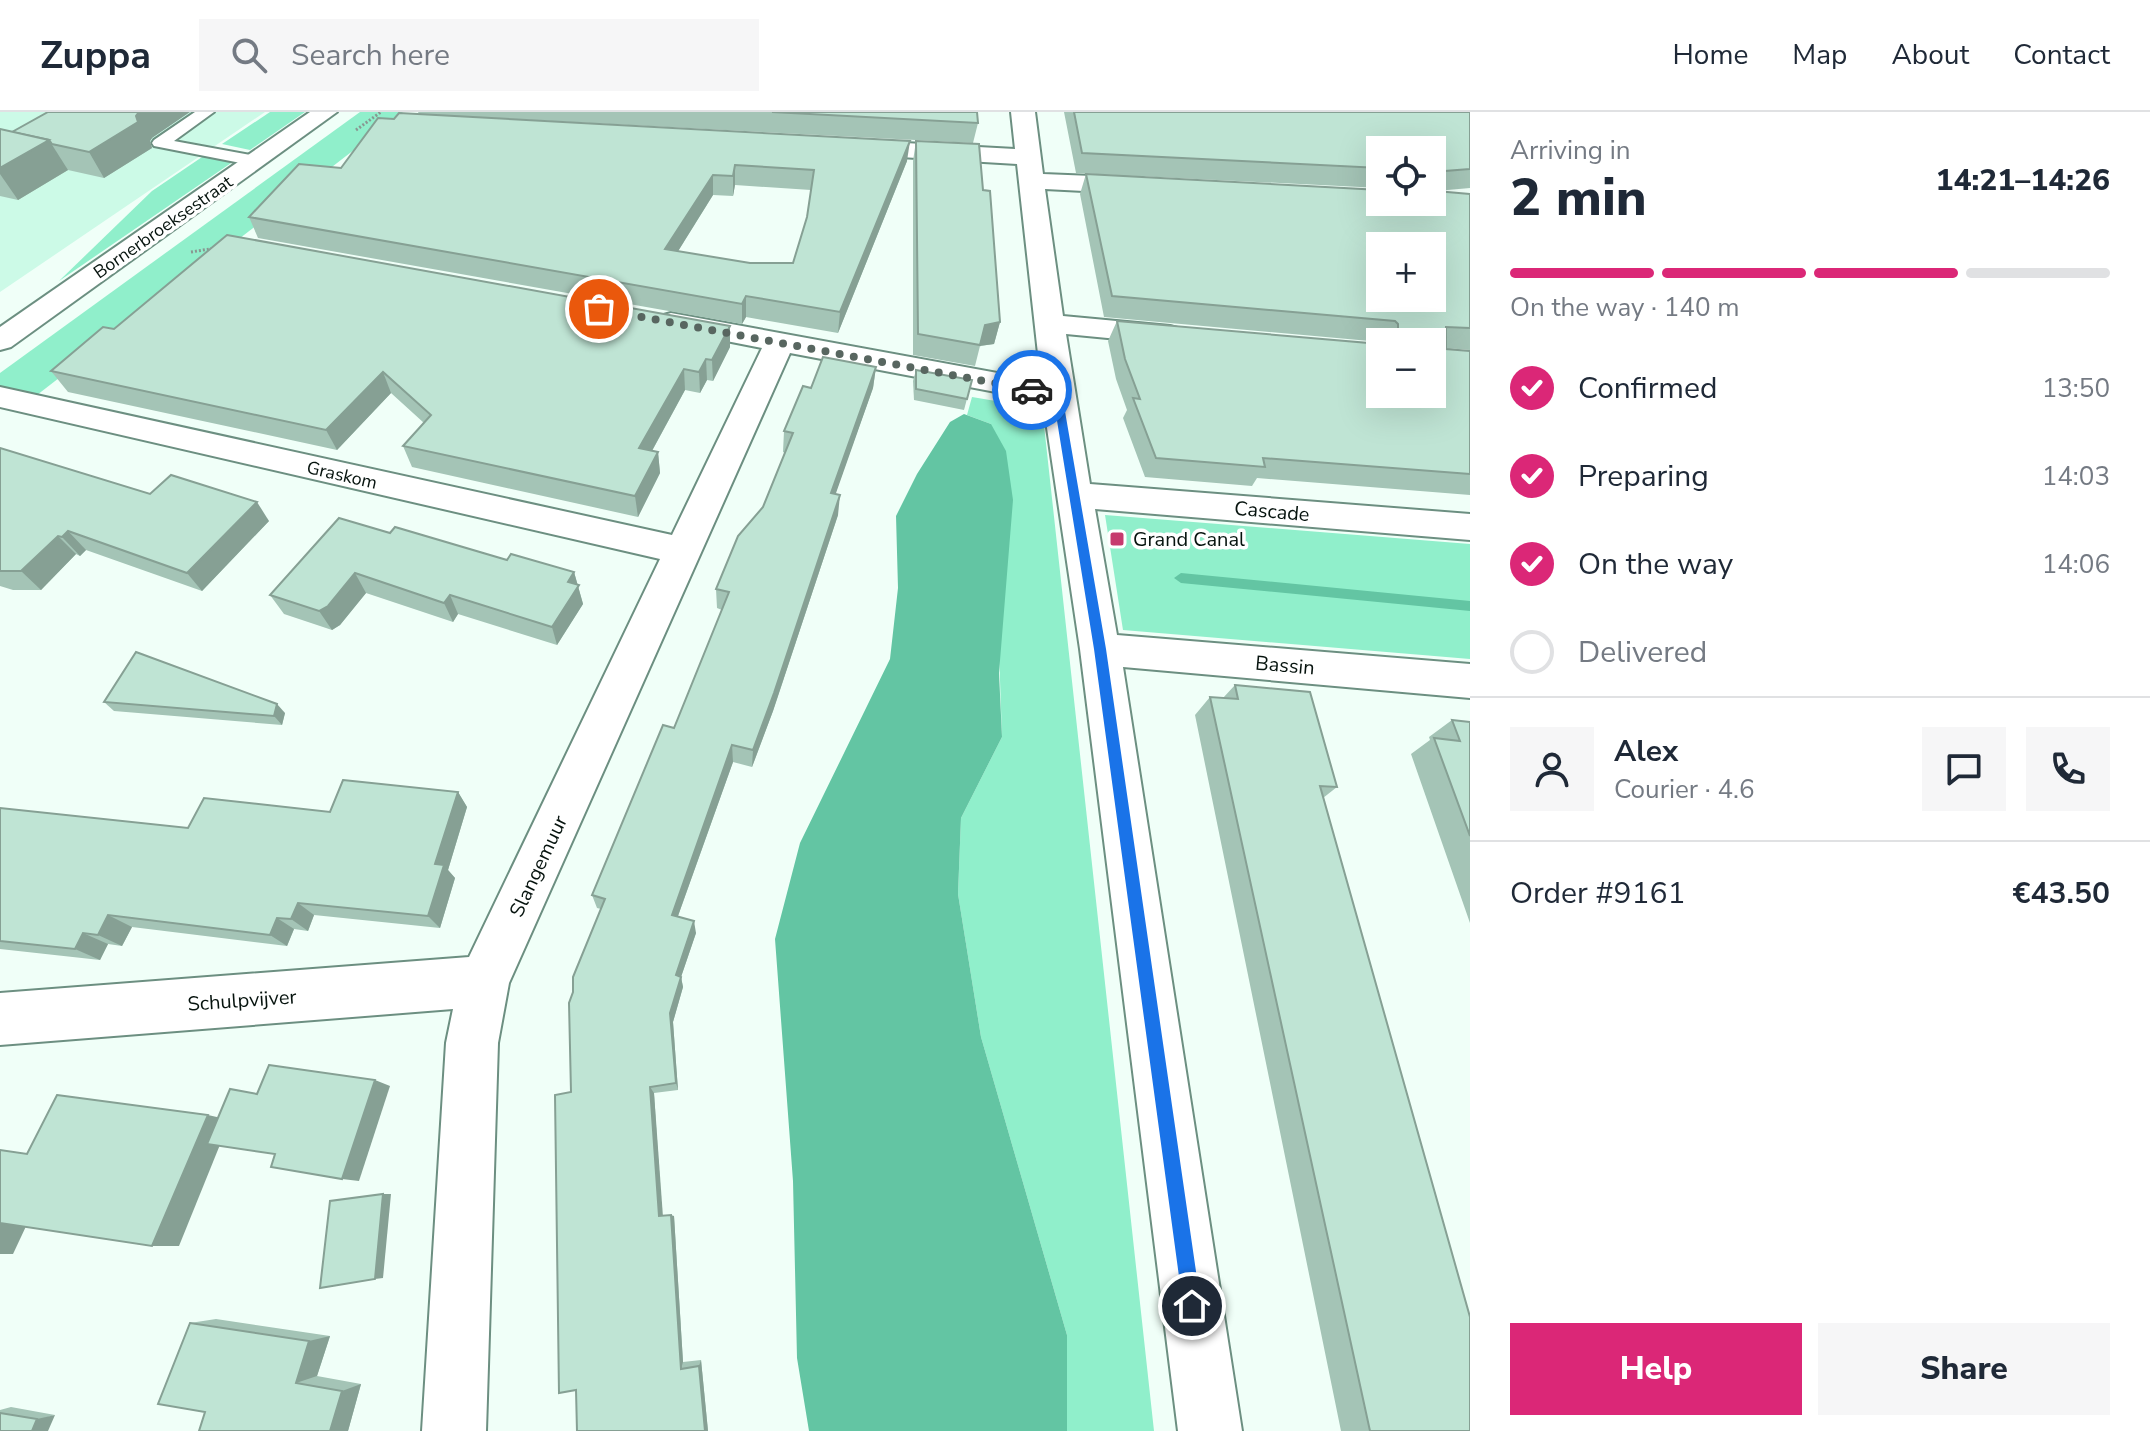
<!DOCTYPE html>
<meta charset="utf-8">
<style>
body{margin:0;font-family:"Nunito Sans",sans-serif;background:#f6f6f7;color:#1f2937;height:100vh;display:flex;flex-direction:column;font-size:30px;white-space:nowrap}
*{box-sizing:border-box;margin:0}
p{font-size:26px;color:#747a83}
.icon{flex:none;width:44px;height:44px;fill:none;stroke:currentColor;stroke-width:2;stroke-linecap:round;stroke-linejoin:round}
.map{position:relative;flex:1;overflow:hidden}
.sheet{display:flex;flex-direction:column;background:#fff;width:680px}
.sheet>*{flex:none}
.buttons{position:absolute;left:1366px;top:24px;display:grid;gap:16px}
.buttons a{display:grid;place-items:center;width:80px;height:80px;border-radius:0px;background:#fff;box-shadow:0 8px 32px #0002;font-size:40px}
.pin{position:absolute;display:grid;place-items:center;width:68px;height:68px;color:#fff;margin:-34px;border:4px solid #fff;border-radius:50%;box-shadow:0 2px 8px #0007}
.courier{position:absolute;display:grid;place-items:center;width:80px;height:80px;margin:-40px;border:6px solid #1a73e8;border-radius:50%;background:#fff;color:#222;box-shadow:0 2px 10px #0007}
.overview em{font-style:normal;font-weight:800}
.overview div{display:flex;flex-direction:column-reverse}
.overview{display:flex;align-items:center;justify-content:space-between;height:136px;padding:0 40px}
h1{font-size:52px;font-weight:800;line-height:60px}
.bar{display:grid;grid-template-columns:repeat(4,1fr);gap:12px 8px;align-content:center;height:96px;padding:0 40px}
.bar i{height:10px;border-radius:6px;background:#e0e1e3}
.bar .on{background:#db2777}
.bar p{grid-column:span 4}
.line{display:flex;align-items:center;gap:20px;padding:0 40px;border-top:2px solid #e0e1e3}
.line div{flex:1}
.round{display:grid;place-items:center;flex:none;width:84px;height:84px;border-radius:0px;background:#f6f6f7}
ol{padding:0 40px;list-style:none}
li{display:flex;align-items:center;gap:24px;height:88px}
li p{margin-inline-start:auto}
li .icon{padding:8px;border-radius:50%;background:#db2777;color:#fff;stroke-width:4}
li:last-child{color:#747a83}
li i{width:44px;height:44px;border:4px solid #e0e1e3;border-radius:50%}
.action{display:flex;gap:16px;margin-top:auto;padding:16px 40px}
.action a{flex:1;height:92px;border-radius:0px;background:#db2777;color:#fff;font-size:32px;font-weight:800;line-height:92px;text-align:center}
.action a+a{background:#f6f6f7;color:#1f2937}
header{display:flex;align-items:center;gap:48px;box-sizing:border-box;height:112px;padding:0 40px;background:#fff;border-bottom:2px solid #e0e1e3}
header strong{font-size:38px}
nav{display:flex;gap:44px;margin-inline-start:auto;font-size:28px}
.search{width:560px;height:72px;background:#f6f6f7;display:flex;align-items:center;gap:20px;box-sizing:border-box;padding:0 28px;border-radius:0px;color:#747a83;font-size:30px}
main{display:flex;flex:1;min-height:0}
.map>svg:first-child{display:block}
.built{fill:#ccfae7}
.green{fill:#90efcb}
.water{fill:#63c5a3}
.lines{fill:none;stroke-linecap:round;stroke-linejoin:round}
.stream{fill:#63c5a3;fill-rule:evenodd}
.service-casing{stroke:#6c8f81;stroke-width:4}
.minor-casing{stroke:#6c8f81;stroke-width:4}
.path{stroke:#899791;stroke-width:3;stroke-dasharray:2 2;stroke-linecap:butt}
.service{fill:#fff;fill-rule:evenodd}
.minor{fill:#fff;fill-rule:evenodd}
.wall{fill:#a4c4b6;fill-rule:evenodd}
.shaded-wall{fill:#86a094}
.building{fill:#bfe4d4;stroke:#86a094;stroke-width:2;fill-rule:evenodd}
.route{fill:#1a73e8}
.done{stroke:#586660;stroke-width:8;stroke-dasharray:0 14.4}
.poi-dot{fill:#c63a6e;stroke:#fff;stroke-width:3}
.labels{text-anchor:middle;stroke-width:7;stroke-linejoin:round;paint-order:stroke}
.far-street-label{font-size:18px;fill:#06130e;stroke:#fff}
.street-label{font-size:20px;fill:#06130e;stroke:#fff}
.poi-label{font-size:20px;fill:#06130e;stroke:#fff;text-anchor:start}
</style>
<header>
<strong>Zuppa</strong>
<div class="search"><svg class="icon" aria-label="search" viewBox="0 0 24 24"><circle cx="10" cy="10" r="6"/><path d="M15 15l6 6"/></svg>Search here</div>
<nav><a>Home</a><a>Map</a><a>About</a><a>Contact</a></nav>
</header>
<main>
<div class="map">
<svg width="1470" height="1319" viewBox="0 0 1470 1319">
<rect width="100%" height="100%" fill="#f0fff8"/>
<path class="built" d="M0,0H265L0,180Z"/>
<g class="green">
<path d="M270,0H305L250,38L222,32Z"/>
<path d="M360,0H403L37,283L0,275V261Z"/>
<path d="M205,43L234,49L59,169L152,79Z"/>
<path d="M972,285L1026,294L1043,304L1154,1319H1067V1223L981,925L958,782L961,706L1002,625L991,312L967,303Z"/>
<path d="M1105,403L1470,432V547L1123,518Z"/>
</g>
<path class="water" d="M964,302L991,312L1006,339L1013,388L999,561L1002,625L961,706L958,782L981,925L1067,1223V1319H809L797,1246L793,1069L775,827L800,731L890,547L898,476L896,404L917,362L950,310Z"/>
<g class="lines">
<path class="stream" d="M1181,461L1470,489V499L1181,471L1174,466Z"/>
<g class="service-casing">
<path id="service" d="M195,0H214L174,29L262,45L264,49L262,53L256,54L154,34L152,31L154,28Z"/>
</g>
<g class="minor-casing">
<g id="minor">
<path d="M310,0H337L11,235L0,238V215Z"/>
<path d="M1011,0H1035L1043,62L1142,66L1151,69L1155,74L1151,79L1142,82L1045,77L1063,204L1170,214L1181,217L1185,223L1181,229L1170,232L1066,222L1090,372L1470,402V428L1095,397L1117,523L1470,552V586L1123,555L1242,1319H1178L1080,537L1043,289L790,241L509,871L498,931L486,1319H422L446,931L453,897L0,933V881L469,845L660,447L0,295V275L672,423L762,236L660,216L656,210L660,204L671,201L1041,269L1017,52L850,42L841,40L838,35L841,30L850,28L1015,37Z"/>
</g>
</g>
<g class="path">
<path d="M356,18L381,0"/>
<path d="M191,140L216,136"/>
</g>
<use href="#service" class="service"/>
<use href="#minor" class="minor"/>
</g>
<g class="wall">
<path d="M418,0H977L978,11L973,31L419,2Z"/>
<path d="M1064,0H1470V76L1436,79L1470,82V238L1446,236L1470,239V383L1257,366L1252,374L1145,365L1123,306L1127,298L1116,267L1108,229L1117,209L1380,282L1432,230H1381L1104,205L1080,82L1086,62L1432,90V38H1380V76L1076,61Z"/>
<path d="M0,17L12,20L152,26L150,29L152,36L104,66L68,58L18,88L0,84Z"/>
<path d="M916,29L983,78L1000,210L994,232L980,234L975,254L913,243V49Z"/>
<path d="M907,49L838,221L746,205L742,212L258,126L249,105L341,56ZM735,73L811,78L807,105L793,151H750L678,139L713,83L733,84Z"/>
<path d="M114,217L730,235L713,269L707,268L700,281L685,278L652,339L658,340L660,361L638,405L412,355L403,334L424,311L391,281L337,338L68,280L51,259Z"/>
<path d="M876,255L873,276L835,382L838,403L773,599L752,655L733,650L678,804L696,821L681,865L683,875L673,910L678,978L654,981L662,1104H674L683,1250L701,1248L708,1319H577L571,980L601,797L597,796L592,783L674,616L722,498L717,496L716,477L763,395L785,341L783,340L784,319L811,276Z"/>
<path d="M916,258L972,268L964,298L914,288L913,269Z"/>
<path d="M0,336L150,382L269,409L202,479L86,438L80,444L76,442L41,478H13L0,474Z"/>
<path d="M390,421L507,448L574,460L583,492L557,533L458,502L453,510L366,481L340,513L332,518L284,502L270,483Z"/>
<path d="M1235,573L1337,675L1323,686L1470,1319H1341L1195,603L1210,585L1223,586Z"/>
<path d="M104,590L285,601L282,613L114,599Z"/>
<path d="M1452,608L1470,610V811L1411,642L1430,628L1429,625Z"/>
<path d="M458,680L467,695L448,758L455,766L440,816L314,803L308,819L294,817L287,834L132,815L122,834L108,832L100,848L0,837V696L188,716L330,700Z"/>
<path d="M216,1207L330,1224L317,1264L361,1272L348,1319L205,1300L190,1211Z"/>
<path d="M11,1295L55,1303L0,1319V1298Z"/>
</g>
<g class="shaded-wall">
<path d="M139,0H190L152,26L150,29L152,36L104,66L89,40L136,4Z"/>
<path d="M49,28L68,58L18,88L0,62V56Z"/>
<path d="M910,29L907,49L838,221L840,200Z"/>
<path d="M735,53V73L733,84V64Z"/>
<path d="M713,63V83L667,157L665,137Z"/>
<path d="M746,184V205L742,212V192Z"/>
<path d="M1000,210L994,232L979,234L985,213Z"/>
<path d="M730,214V235L713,269L712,248Z"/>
<path d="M706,247L707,268L700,281L699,260Z"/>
<path d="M876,255L873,276L829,401L831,381Z"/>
<path d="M684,257L685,278L642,357L639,336Z"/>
<path d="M383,260L391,281L337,338L326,318Z"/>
<path d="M658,340L660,361L638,405L635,384Z"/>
<path d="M840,383L838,403L773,599L752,655L753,638Z"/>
<path d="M257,390L269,409L202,479L187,461Z"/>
<path d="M68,419L86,438L80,444L62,425Z"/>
<path d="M58,424L76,442L41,478L21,459Z"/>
<path d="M574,460L583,492L557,533L552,515L568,470Z"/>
<path d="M355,461L366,481L340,513L332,518L319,499Z"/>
<path d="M450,483L458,502L453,510L444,491Z"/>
<path d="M277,592L285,601L282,613L274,604Z"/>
<path d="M732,633L733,650L674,815L672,803Z"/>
<path d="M458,680L467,695L448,758L455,766L440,816L428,804L435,752Z"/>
<path d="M298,791L314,803L308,819L291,807Z"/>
<path d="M108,803L132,815L122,834L98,823Z"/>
<path d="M277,806L294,817L287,834L270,823Z"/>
<path d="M694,809L696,821L681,865L683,875L673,910L678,978L676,971L670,901L676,863Z"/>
<path d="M83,821L108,832L100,848L75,837Z"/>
<path d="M375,968L390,974L359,1069L342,1067Z"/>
<path d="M650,975L654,981L663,1105L659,1104Z"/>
<path d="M208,1003L230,1008L179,1134H152Z"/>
<path d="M383,1082H391L383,1166L375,1167Z"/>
<path d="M671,1103L674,1104L683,1250L681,1257Z"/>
<path d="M0,1110H28L13,1142H0Z"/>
<path d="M330,1224L317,1264L296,1271L309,1229Z"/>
<path d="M701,1248L708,1319H705L699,1254Z"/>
<path d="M361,1272L348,1319H330L342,1279Z"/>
<path d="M55,1303L48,1319H32L37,1307Z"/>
</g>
<g class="building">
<path d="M48,0H139L136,4L138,10L89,40L52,32L49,28L12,20Z"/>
<path d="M772,0H977L978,11Z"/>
<path d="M1074,0H1470V57L1445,59L1442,67H1432V38H1380V56L1082,41Z"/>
<path d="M399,1L910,29L840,200L746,184L742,192L249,105L299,52L341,56L378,6L394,7ZM735,53L814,58L807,105L793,151H750L665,137L713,63L733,64Z"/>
<path d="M0,17L49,28L0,56Z"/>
<path d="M916,29L979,32L983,78L990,79L1000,210L985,213L980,233L918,222Z"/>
<path d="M1086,62L1380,78V90H1432V75L1436,79L1470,82V216L1446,215V237L1470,239V362L1263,346L1265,355L1156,346L1133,286L1140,287L1125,247L1117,209L1380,232V282H1432V230H1398V212L1395,209L1112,184ZM1380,134H1432V186H1380Z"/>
<path d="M227,123L730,214L712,248L706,247L699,260L684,257L639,336L658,340L635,384L403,334L431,303L383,260L326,318L51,259L103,215L114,217Z"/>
<path d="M823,245L876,255L831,381L840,383L774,581L753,638L732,633L672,803L694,809L676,863L681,865L670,901L676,971L650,975L659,1104L671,1103L681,1257L699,1254L705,1319H577L576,1278L559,1281L555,983L571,980L569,891L573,880V865L605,787L592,783L663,613L674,616L729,480L716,477L738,424L763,395L793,321L784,319L803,274L811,276Z"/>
<path d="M916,258L972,268L967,287L916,277Z"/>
<path d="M0,336L150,382L171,363L257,390L187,461L68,419L62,425L58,424L21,459H0Z"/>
<path d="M339,406L390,421L395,415L507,448L511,442L574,460L568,470L579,473L552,515L450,483L444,491L355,461L328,494L319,499L270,483Z"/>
<path d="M136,540L277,592L274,604L104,590Z"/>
<path d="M1235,573L1310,580L1337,675L1320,674L1470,1205V1319H1370L1210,585L1238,587Z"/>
<path d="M1452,608L1470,610V724L1434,626L1460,629Z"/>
<path d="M343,668L458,680L435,752L444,753L428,804L298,791L291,807L277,806L270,823L108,803L98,823L83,821L75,837L0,829V696L188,716L204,686L330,700Z"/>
<path d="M269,953L375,968L342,1067L271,1055L275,1042L207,1032L230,977L257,982Z"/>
<path d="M57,983L208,1003L152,1134L0,1111V1038L27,1042Z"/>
<path d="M383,1082L375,1167L320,1176L330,1089Z"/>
<path d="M190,1211L309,1229L296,1271L342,1279L330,1319H199L205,1300L158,1292Z"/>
<path d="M0,1301L37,1307L32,1319H0Z"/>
</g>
<path class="route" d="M1032,275L1062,282L1106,537L1201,1194L1199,1200L1192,1203L1186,1200L1183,1194L1094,537L1053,284L1029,280Z"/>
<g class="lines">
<path class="done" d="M599,197L1032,278"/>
</g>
<rect class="poi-dot" x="1109" y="419" width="16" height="16" rx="4"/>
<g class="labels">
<g class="far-street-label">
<text transform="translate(163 115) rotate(-35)" y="6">Bornerbroeksestraat</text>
<text transform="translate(342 363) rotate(13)" y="6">Graskom</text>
</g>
<g class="street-label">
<text transform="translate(1272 399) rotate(5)" y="7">Cascade</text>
<text transform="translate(1285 553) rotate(5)" y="7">Bassin</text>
<text transform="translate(538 754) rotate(-65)" y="7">Slangemuur</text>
<text transform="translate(242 888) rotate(-4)" y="7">Schulpvijver</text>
</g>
<g class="poi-label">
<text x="1133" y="434">Grand Canal</text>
</g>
</g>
</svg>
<div class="buttons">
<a><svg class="icon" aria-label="locate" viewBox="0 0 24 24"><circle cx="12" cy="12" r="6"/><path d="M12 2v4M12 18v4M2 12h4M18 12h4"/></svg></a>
<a>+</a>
<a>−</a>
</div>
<div class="pin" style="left:599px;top:197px;background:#ea580c"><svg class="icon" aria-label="bag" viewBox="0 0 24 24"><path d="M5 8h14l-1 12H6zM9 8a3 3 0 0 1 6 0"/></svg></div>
<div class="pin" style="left:1192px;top:1194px;background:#1f2937"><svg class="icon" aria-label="home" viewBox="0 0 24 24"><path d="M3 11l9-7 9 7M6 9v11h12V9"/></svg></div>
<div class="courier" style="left:1032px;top:278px"><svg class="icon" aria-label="car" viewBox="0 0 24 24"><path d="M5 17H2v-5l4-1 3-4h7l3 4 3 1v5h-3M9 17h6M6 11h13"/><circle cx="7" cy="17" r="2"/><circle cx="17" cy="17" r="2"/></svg></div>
</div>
<section class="sheet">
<div class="overview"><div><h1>2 min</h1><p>Arriving in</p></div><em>14:21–14:26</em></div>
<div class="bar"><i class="on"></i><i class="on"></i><i class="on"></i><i></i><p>On the way · 140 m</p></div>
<ol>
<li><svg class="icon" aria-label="check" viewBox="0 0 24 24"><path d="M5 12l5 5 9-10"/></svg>Confirmed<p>13:50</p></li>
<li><svg class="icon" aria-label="check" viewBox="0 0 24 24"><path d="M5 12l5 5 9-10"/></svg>Preparing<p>14:03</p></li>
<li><svg class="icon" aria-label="check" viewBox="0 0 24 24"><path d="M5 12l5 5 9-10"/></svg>On the way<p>14:06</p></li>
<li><i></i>Delivered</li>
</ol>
<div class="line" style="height:144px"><a class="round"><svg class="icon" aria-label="person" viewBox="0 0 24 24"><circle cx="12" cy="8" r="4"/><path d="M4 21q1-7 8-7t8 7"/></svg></a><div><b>Alex</b><p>Courier · 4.6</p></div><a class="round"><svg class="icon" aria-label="chat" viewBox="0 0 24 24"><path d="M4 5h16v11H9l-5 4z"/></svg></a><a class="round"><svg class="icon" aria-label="phone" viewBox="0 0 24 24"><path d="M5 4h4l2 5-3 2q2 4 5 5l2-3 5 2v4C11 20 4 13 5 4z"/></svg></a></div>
<div class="line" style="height:104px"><div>Order #9161</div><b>€43.50</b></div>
<div class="action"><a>Help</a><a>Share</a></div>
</section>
</main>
